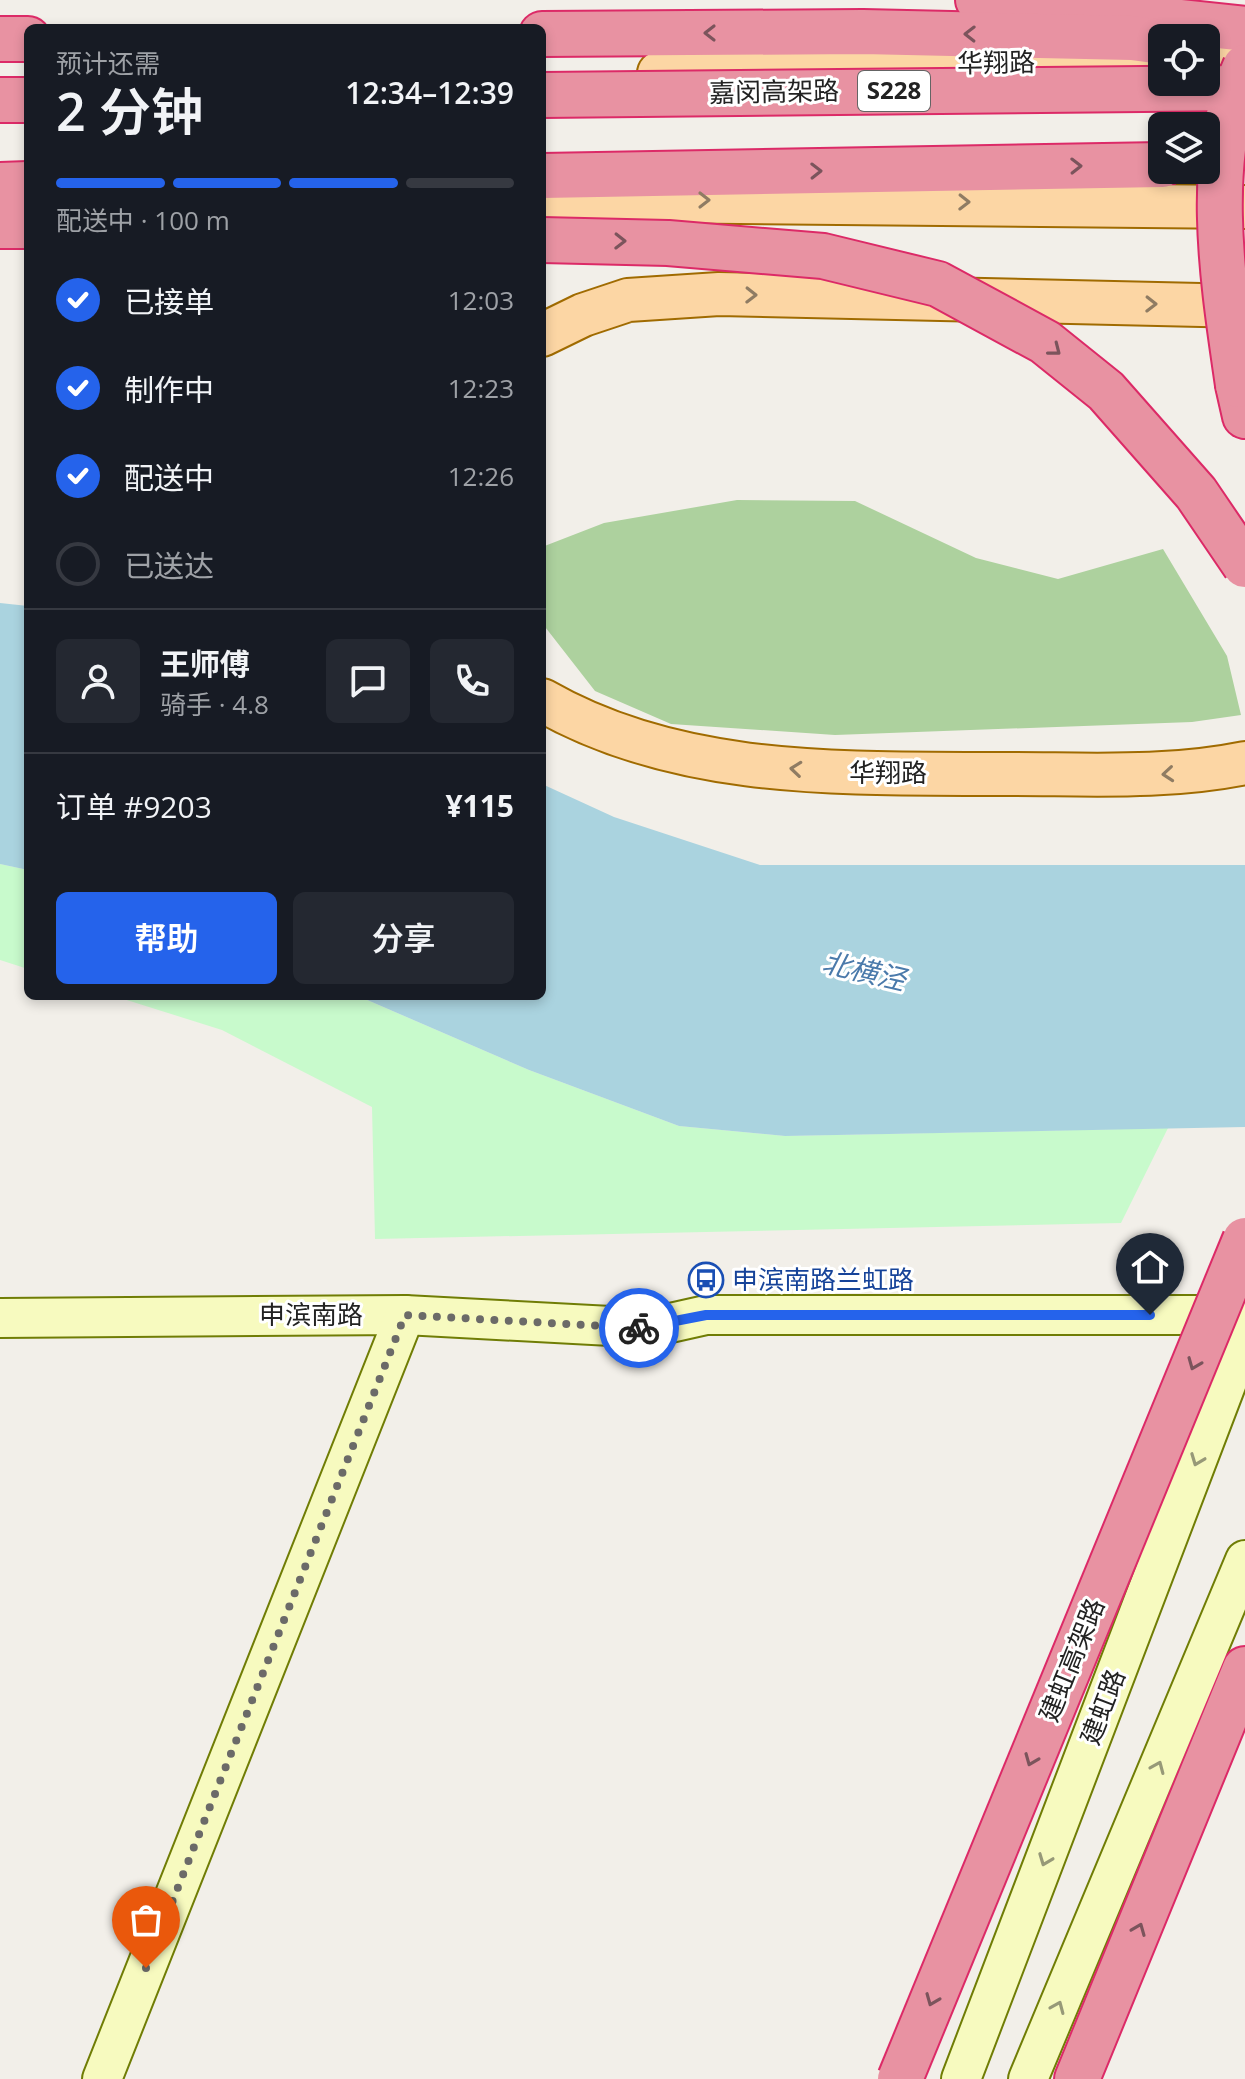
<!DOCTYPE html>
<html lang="zh">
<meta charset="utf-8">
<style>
body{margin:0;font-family:"Open Sans","Noto Sans SC",sans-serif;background:#242831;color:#f1f3f6;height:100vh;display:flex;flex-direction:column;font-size:30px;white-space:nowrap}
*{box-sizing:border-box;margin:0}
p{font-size:26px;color:#9ea1a6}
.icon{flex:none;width:44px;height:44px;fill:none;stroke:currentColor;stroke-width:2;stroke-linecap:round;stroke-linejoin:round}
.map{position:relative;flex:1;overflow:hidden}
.side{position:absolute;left:24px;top:24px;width:522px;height:976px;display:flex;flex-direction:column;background:#171b24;border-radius:12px;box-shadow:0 4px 12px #0003}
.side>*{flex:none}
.tools{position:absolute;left:1148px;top:24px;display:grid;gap:16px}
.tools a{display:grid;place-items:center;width:72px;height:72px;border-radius:12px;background:#171b24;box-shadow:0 4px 12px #0003;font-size:40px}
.pin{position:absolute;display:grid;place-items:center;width:68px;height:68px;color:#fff;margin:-82px -34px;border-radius:50% 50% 50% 0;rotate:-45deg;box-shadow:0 0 8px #0007}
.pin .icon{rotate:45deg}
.courier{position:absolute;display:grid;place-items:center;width:80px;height:80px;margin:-40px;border:6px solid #2563eb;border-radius:50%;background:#fff;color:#222;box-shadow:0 2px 10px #0007}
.summary em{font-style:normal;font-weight:600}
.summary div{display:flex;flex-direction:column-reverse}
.summary{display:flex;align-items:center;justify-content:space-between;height:136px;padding:0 32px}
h1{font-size:52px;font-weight:600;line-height:60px}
.bar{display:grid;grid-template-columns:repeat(4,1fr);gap:12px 8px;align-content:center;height:96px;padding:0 32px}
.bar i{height:10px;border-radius:6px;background:#363941}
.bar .current{background:#2563eb}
.bar p{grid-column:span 4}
.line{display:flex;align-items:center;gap:20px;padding:0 32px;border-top:2px solid #363941}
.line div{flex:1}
.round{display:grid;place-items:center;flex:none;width:84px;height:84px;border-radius:12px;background:#242831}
ol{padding:0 32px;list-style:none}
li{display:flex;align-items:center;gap:24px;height:88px}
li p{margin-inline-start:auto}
li .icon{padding:8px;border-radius:50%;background:#2563eb;color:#fff;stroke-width:4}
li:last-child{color:#9ea1a6}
li i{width:44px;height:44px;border:4px solid #363941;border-radius:50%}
.button{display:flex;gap:16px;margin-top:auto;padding:16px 32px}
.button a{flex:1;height:92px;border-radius:12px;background:#2563eb;color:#fff;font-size:32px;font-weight:600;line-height:92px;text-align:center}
.button a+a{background:#242831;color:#f1f3f6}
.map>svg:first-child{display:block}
.forest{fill:#add19e}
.park{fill:#c8facc}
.water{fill:#aad3df}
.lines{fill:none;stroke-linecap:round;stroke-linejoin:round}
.secondary-casing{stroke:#707d05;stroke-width:42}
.primary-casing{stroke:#a06b00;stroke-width:46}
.highway-casing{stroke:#dc2a67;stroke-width:48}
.secondary{stroke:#f7fabf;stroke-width:38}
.primary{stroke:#fcd6a4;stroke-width:42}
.highway{stroke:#e892a2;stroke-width:44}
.highway-bridge-casing{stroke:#dc2a67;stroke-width:48;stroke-linecap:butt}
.highway-bridge{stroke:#e892a2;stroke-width:44}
.oneway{stroke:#7b545c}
.oneway2{stroke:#8f7c63}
.oneway3{stroke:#979978}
.done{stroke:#6b6a68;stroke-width:8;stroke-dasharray:0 14.4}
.route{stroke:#2563eb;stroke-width:10}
.labels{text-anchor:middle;stroke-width:6;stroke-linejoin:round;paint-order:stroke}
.shield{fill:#fff;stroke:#646464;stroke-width:2}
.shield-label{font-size:24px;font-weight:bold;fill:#222}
.street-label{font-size:26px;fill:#222;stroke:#fff}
.transit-label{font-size:26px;fill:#164399;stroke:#fff;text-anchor:start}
.water-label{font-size:28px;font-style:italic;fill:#4a7aab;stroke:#fff}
</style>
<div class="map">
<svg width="1245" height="2079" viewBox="0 0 1245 2079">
<rect width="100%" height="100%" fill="#f2efe9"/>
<path class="forest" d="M737,500L855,501L976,558L1058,579L1163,549L1227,656L1241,715L1192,722L835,735L671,724L595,691L542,623V547L604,523Z"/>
<g class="park">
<path d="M0,864L28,870V969L0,960Z"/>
<path d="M114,996H358L529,1070L679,1126L785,1136L1168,1128L1121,1223L375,1239L372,1107L222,1030Z"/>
</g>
<g class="water">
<path d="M0,603L28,606V870L0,864Z"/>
<path d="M542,784L614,817L760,865H1245V1127L785,1136L679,1126L529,1070L358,996H542Z"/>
</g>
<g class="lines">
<g class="secondary-casing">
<g id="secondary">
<path d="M0,1318L405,1315L648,1328L706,1315H1245"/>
<path d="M102,2079L405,1315"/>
<path d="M961,2079L1245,1335"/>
<path d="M1028,2079L1245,1560"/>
</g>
</g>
<g class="primary-casing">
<g id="primary">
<path d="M1206,63H1245"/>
<path d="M659,73L1032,62H1162"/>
<path d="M542,200L1245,207"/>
<path d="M542,335L583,315L628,300L719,294L1245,306"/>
<path d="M542,700C683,781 852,773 1009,774C1088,774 1167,779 1245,763"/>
</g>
</g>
<g class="highway-casing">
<g id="highway">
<path d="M978,0L1245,29"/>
<path d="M542,34L863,32L1132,38L1162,42"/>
<path d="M0,39H28"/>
<path d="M0,100H28"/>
<path d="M542,176L1162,165"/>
<path d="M0,185L28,184"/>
<path d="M0,226H28"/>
<path d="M1238,385L1245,416"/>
<path d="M1077,2079L1245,1669"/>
</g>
</g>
<use href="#secondary" class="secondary"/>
<use href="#primary" class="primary"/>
<use href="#highway" class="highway"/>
<g class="highway-bridge-casing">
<g id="highway-bridge">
<path d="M542,95L1245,88"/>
<path d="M542,240L668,243L823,256L938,284L1045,342L1106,391L1196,493L1245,565"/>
<path d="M1238,385C1224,288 1202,160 1245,67"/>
<path d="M900,2079L1245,1240"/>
</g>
</g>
<use href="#highway-bridge" class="highway-bridge"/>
</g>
<defs><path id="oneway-chevron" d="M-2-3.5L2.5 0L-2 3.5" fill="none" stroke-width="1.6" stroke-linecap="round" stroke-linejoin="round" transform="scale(2)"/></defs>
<g class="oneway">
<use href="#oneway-chevron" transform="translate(710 33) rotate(180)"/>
<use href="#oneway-chevron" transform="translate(970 34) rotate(-179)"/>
<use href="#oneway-chevron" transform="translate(1076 166) rotate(-1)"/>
<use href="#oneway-chevron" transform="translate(816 171) rotate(-1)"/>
<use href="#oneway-chevron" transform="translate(620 241) rotate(1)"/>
<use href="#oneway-chevron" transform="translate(1055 350) rotate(38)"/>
<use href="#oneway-chevron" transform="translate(1194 1364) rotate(112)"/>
<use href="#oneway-chevron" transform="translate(1031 1760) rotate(112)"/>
<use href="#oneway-chevron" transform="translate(1139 1929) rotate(-68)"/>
<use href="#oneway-chevron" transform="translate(932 2000) rotate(112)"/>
</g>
<g class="oneway2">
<use href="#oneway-chevron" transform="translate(704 200)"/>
<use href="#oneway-chevron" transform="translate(964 202) rotate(1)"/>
<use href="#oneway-chevron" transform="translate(751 295) rotate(1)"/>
<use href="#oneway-chevron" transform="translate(1151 304) rotate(1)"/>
<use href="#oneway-chevron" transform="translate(796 769) rotate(-174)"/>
<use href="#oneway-chevron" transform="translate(1168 774) rotate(175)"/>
</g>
<g class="oneway3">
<use href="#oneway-chevron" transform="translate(1197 1460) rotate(111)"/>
<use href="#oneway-chevron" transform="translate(1158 1767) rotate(-67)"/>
<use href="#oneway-chevron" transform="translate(1045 1860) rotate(111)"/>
<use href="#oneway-chevron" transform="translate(1058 2007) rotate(-67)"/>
</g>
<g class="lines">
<path class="done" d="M146,1968L405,1315L639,1328"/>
<path class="route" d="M639,1328L706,1315H1150"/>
</g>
<defs>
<g id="bus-ring" transform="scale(1.8)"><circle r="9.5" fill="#fff" stroke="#1a4fb4" stroke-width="1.5"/><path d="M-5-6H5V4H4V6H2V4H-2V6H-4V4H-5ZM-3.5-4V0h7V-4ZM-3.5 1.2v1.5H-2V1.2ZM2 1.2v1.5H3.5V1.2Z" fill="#1a4fb4"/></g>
</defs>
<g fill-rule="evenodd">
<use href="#bus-ring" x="706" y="1280"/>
</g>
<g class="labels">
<rect class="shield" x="858" y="71" width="72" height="40" rx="6"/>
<g class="shield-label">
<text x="894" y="99">S228</text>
</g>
<g class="street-label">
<text transform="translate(996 63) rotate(-1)" y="9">华翔路</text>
<text transform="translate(774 92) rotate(-1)" y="9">嘉闵高架路</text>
<text x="888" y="782">华翔路</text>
<text x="311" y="1324">申滨南路</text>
<text transform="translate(1072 1660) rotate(-68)" y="9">建虹高架路</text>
<text transform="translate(1103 1707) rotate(-69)" y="9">建虹路</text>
</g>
<g class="transit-label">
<text x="732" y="1289">申滨南路兰虹路</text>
</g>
<g class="water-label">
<text transform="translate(864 971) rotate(13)" y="10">北横泾</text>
</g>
</g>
</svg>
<div class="tools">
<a><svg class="icon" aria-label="locate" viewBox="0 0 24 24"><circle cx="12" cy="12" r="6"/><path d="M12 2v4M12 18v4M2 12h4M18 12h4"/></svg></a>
<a><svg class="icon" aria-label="layers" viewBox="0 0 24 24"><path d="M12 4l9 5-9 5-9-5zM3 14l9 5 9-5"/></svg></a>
</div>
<div class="pin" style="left:146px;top:1968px;background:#ea580c"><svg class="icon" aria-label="bag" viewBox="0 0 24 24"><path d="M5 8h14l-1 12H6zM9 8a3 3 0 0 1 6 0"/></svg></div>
<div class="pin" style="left:1150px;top:1315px;background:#1f2937"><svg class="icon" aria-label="home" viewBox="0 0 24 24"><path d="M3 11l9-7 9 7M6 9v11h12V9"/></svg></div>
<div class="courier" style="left:639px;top:1328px"><svg class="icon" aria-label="bike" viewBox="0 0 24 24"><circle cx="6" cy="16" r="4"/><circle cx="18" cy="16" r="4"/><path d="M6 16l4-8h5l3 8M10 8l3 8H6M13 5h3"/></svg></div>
<section class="side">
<div class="summary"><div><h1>2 分钟</h1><p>预计还需</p></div><em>12:34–12:39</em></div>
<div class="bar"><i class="current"></i><i class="current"></i><i class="current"></i><i></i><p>配送中 · 100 m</p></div>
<ol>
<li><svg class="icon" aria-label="check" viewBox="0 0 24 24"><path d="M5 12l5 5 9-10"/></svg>已接单<p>12:03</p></li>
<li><svg class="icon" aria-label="check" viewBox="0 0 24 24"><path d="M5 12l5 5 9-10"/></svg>制作中<p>12:23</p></li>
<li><svg class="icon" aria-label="check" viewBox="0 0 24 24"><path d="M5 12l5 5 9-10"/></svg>配送中<p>12:26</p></li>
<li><i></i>已送达</li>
</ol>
<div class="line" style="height:144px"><a class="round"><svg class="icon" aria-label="person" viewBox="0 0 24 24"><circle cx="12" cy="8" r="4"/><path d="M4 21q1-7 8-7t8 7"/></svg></a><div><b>王师傅</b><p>骑手 · 4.8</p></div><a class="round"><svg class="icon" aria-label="chat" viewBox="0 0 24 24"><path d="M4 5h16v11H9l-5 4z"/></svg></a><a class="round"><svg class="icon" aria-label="phone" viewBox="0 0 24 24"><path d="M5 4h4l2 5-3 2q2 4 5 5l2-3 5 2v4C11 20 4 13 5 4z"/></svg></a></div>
<div class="line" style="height:104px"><div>订单 #9203</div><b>¥115</b></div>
<div class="button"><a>帮助</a><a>分享</a></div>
</section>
</div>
